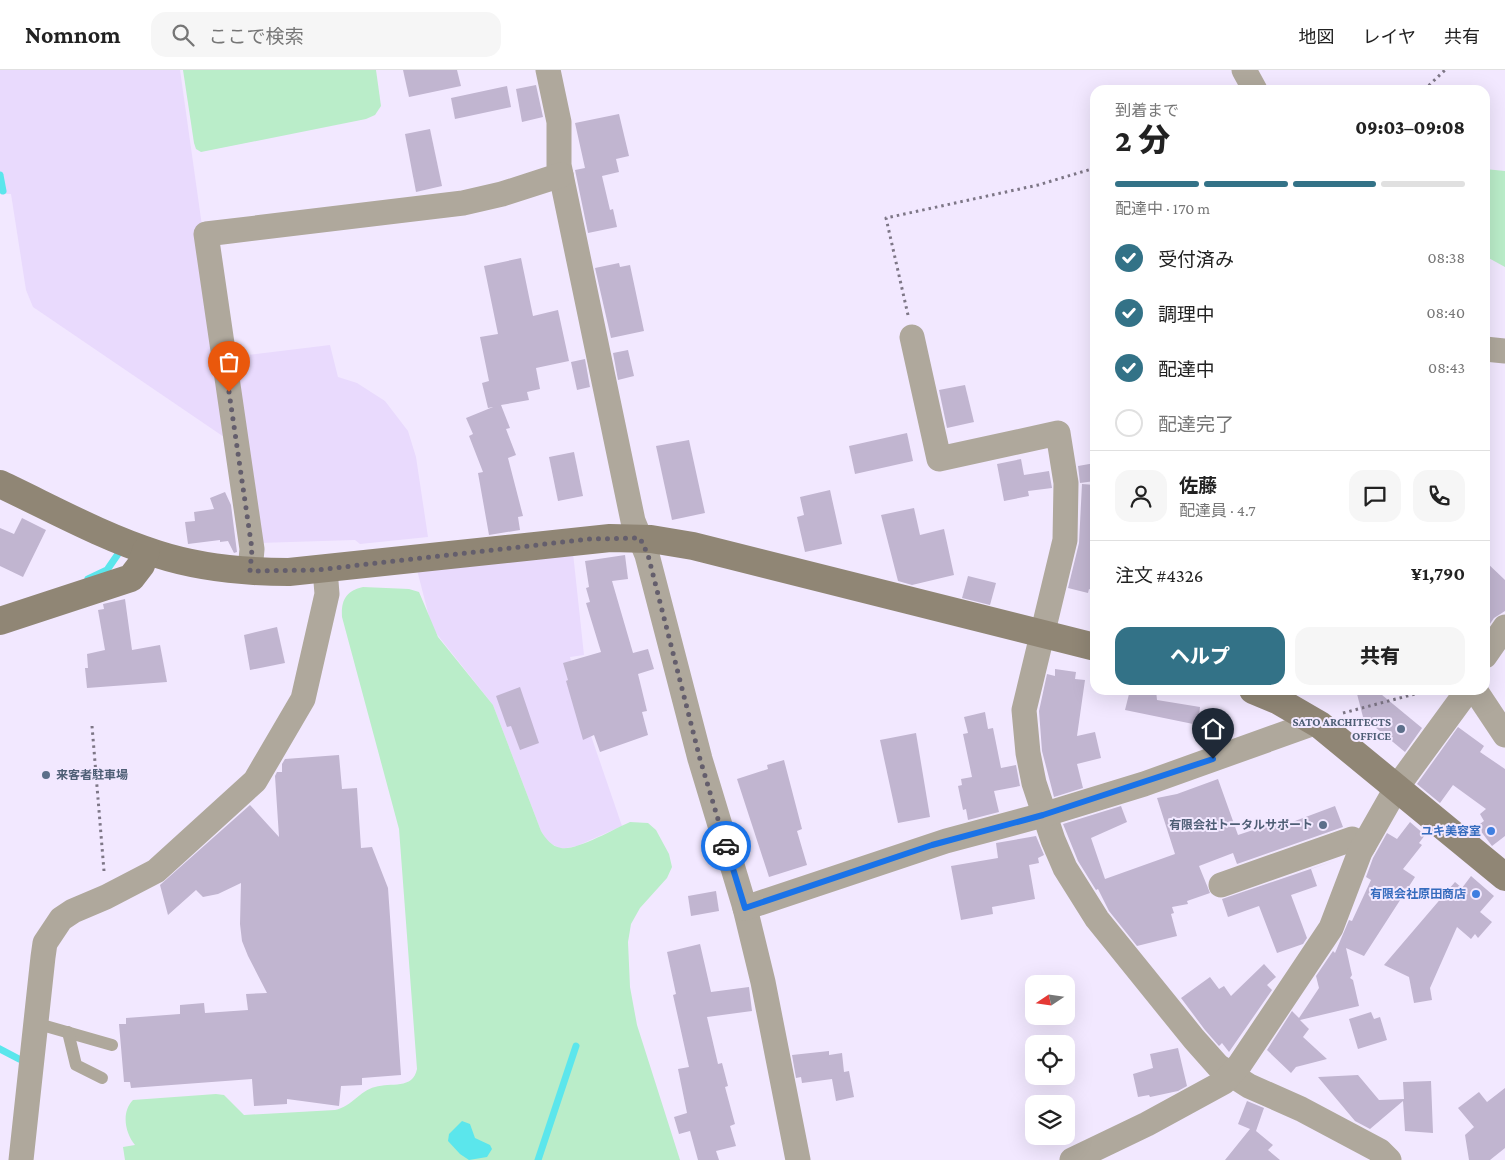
<!DOCTYPE html>
<html lang="ja">
<meta charset="utf-8">
<style>
body{margin:0;font-family:"Crimson Pro","Noto Sans JP",serif;background:#f6f6f6;color:#222;height:100vh;display:flex;flex-direction:column;font-size:19px;white-space:nowrap}
*{box-sizing:border-box;margin:0}
p{font-size:16px;color:#767676}
.icon{flex:none;width:28px;height:28px;fill:none;stroke:currentColor;stroke-width:2;stroke-linecap:round;stroke-linejoin:round}
.map{position:relative;flex:1;overflow:hidden}
.sheet{position:absolute;left:1090px;top:15px;width:400px;height:610px;display:flex;flex-direction:column;background:#fff;border-radius:15px;box-shadow:0 5px 20px #0002}
.sheet>*{flex:none}
.needle{width:32px;rotate:257deg}
.buttons{position:absolute;left:1025px;top:905px;display:grid;gap:10px}
.buttons a{display:grid;place-items:center;width:50px;height:50px;border-radius:10px;background:#fff;box-shadow:0 5px 20px #0002;font-size:25px}
.pin{position:absolute;display:grid;place-items:center;width:42px;height:42px;color:#fff;margin:-51px -21px;border-radius:50% 50% 50% 0;rotate:-45deg;box-shadow:0 0 5px #0007}
.pin .icon{rotate:45deg}
.courier{position:absolute;display:grid;place-items:center;width:50px;height:50px;margin:-25px;border:4px solid #1a73e8;border-radius:50%;background:#fff;color:#222;box-shadow:0 1px 6px #0007}
.headline em{font-style:normal;font-weight:800}
.headline div{display:flex;flex-direction:column-reverse}
.headline{display:flex;align-items:center;justify-content:space-between;height:85px;padding:0 25px}
h1{font-size:32px;font-weight:800;line-height:38px}
.bar{display:grid;grid-template-columns:repeat(4,1fr);gap:8px 5px;align-content:center;height:60px;padding:0 25px}
.bar i{height:6px;border-radius:4px;background:#e0e0e0}
.bar .on{background:#337287}
.bar p{grid-column:span 4}
.line{display:flex;align-items:center;gap:12px;padding:0 25px;border-top:1px solid #e0e0e0}
.line div{flex:1}
.round{display:grid;place-items:center;flex:none;width:52px;height:52px;border-radius:15px;background:#f6f6f6}
ol{padding:0 25px;list-style:none}
li{display:flex;align-items:center;gap:15px;height:55px}
li p{margin-inline-start:auto}
li .icon{padding:5px;border-radius:50%;background:#337287;color:#fff;stroke-width:4}
li:last-child{color:#767676}
li i{width:28px;height:28px;border:2px solid #e0e0e0;border-radius:50%}
.primary-button{display:flex;gap:10px;margin-top:auto;padding:10px 25px}
.primary-button a{flex:1;height:58px;border-radius:15px;background:#337287;color:#fff;font-size:20px;font-weight:800;line-height:58px;text-align:center}
.primary-button a+a{background:#f6f6f6;color:#222}
header{display:flex;align-items:center;gap:30px;box-sizing:border-box;height:70px;padding:0 25px;background:#fff;border-bottom:1px solid #e0e0e0}
header strong{font-size:24px}
nav{display:flex;gap:28px;margin-inline-start:auto;font-size:18px}
.search{width:350px;height:45px;background:#f6f6f6;display:flex;align-items:center;gap:12px;box-sizing:border-box;padding:0 18px;border-radius:15px;color:#767676;font-size:19px}
.map>svg:first-child{display:block}
.built{fill:#e9dafd}
.green{fill:#baedc9}
.water{fill:#5be6ec}
.lines{fill:none;stroke-linecap:round;stroke-linejoin:round}
.stream{stroke:#5be6ec;stroke-width:7}
.building{fill:#c1b5d0}
.path{stroke:#7d7686;stroke-width:3;stroke-dasharray:2.5 4;stroke-linecap:butt}
.lane{stroke:#afa89c;stroke-width:12}
.street{stroke:#afa89c;stroke-width:25}
.secondary{stroke:#908675;stroke-width:28}
.done{stroke:#645e6c;stroke-width:5;stroke-dasharray:0 9}
.route{stroke:#1a73e8;stroke-width:6}
.service-dot{fill:#5c6f8a;stroke:#f2e8ff;stroke-width:2}
.shop-dot{fill:#3f7fe0;stroke:#f2e8ff;stroke-width:2}
.labels{text-anchor:middle;stroke-width:4;stroke-linejoin:round;paint-order:stroke}
.service-label{font-size:12px;font-weight:bold;fill:#4e5e75;stroke:#f2e8ff;text-anchor:end}
.shop-label{font-size:12px;font-weight:bold;fill:#366cbe;stroke:#f2e8ff;text-anchor:end}
</style>
<header>
<strong>Nomnom</strong>
<div class="search"><svg class="icon" aria-label="search" viewBox="0 0 24 24"><circle cx="10" cy="10" r="6"/><path d="M15 15l6 6"/></svg>ここで検索</div>
<nav><a>地図</a><a>レイヤ</a><a>共有</a></nav>
</header>
<div class="map">
<svg width="1505" height="1090" viewBox="0 0 1505 1090">
<rect width="100%" height="100%" fill="#f2e8ff"/>
<g class="built">
<path d="M0,0H180L202,156L227,369L33,237L26,220L11,124H0Z"/>
<path d="M330,275L338,307L357,313L385,331L408,361L416,387L428,467L360,474L355,470L259,473L232,287Z"/>
<path d="M573,483L584,585L570,587L588,657L622,756L577,776L561,779L548,772L541,761L493,635L432,558L417,500Z"/>
</g>
<g class="green">
<path d="M183,0H376L381,36L375,45L366,49L201,82L196,79L194,73Z"/>
<path d="M1485,99L1505,101V197L1485,186Z"/>
<path d="M363,517L409,519L419,522L438,567L493,635L541,761C546,769 551,776 561,778C576,781 614,759 630,752L648,753L656,760L669,784L672,797L667,808L640,838L631,854L628,872L630,917L637,955L680,1090H125L123,1077L135,1075C125,1063 121,1042 133,1030L216,1024L224,1025L244,1045L335,1040C353,1036 359,1021 375,1017C391,1012 413,1020 417,999L399,759L342,547C341,530 346,521 363,517Z"/>
</g>
<path class="water" d="M462,1051L470,1054L475,1068L490,1075L492,1079L487,1087L469,1090L460,1084L448,1071L449,1064Z"/>
<g class="lines">
<g class="stream">
<path d="M0,105L3,121"/>
<path d="M88,509L107,500L118,484"/>
<path d="M0,979L19,989"/>
<path d="M538,1090L576,976"/>
</g>
</g>
<g class="building">
<path d="M403,0H457L461,16L409,27Z"/>
<path d="M536,15L543,47L522,52L516,19Z"/>
<path d="M507,16L511,37L455,49L451,28Z"/>
<path d="M619,44L629,86L616,89L619,102L602,106L610,140L613,139L617,157L588,163L575,100L585,98L575,53Z"/>
<path d="M430,59L442,116L416,122L405,64Z"/>
<path d="M521,188L533,246L558,240L569,291L536,298L540,319L527,322L529,330L501,335L510,358L506,359L516,385L508,388L523,446L518,447L520,460L489,465L478,403L483,402L469,366L473,364L466,348L493,337L488,338L482,313L489,311L480,267L498,264L484,196Z"/>
<path d="M619,193L620,197L630,195L644,261L611,268L595,198Z"/>
<path d="M628,280L634,306L618,310L613,283Z"/>
<path d="M585,289L590,317L577,320L571,292Z"/>
<path d="M965,315L974,352L947,358L939,320Z"/>
<path d="M907,363L913,391L855,404L849,376Z"/>
<path d="M689,370L705,443L672,450L656,376Z"/>
<path d="M574,382L583,426L558,431L549,387Z"/>
<path d="M1021,389L1024,405L1049,401L1052,418L1028,421L1029,426L1004,431L997,394Z"/>
<path d="M1095,393V411L1080,413L1078,396Z"/>
<path d="M1082,414L1095,415V521L1089,519L1088,523L1068,518L1079,473Z"/>
<path d="M830,420L842,474L805,482L797,447L804,445L800,427Z"/>
<path d="M225,422L231,435L237,482L234,483L228,471L220,472V470L188,474L185,452L195,451L194,442L214,439L210,428Z"/>
<path d="M914,438L920,465L944,459L954,505L912,515L898,511L881,445Z"/>
<path d="M22,448L46,460L23,507L0,496V458L14,464Z"/>
<path d="M625,485L628,509L612,511L633,583L648,579L654,599L638,604L647,641L642,642L648,665L600,682L594,665L583,670L566,611L568,610L563,593L601,582L586,533L590,532L586,518L589,517L585,491Z"/>
<path d="M1485,491L1505,510V541L1494,548L1485,561Z"/>
<path d="M968,506L996,513L990,535L962,528Z"/>
<path d="M125,529L132,580L160,575L167,612L87,618L85,598H88L87,584L105,580L98,540L104,539L103,534Z"/>
<path d="M277,557L285,593L250,600L244,565Z"/>
<path d="M1055,599L1076,602L1075,609L1085,610L1077,666L1095,662L1101,688L1077,694L1083,718L1054,727L1042,681L1039,641L1047,604L1055,606Z"/>
<path d="M520,617L539,673L520,680L511,656L507,657L496,626Z"/>
<path d="M1130,620H1156L1157,630L1200,637L1198,655L1125,640Z"/>
<path d="M1356,620H1376L1422,658L1405,682L1363,647Z"/>
<path d="M985,642L988,659L993,658L1001,698L1016,695L1020,716L994,721L999,742L968,750L966,739L963,740L958,716L962,715L961,709L972,707L963,664L968,663L964,647Z"/>
<path d="M1458,657L1484,676L1480,682L1505,699V766L1492,776L1477,756L1484,751L1480,744L1486,739L1453,715L1440,733L1417,714Z"/>
<path d="M916,663L930,747L898,753L880,670Z"/>
<path d="M339,685L342,719L357,718L361,778L372,777L388,818L401,1005L362,1008V1015L341,1016L339,1036L287,1029V1034L254,1036L252,1009L131,1018L130,1012H124L119,954H126V948L180,944V935L204,933L205,943L248,940L246,924L267,923L248,886L242,871L240,854L241,813L218,824L203,827L196,820L168,845L160,815L250,735L279,767L275,706L277,702H282V694L285,689Z"/>
<path d="M784,690L802,759L797,761L807,795L769,807L737,709L768,699L767,695Z"/>
<path d="M1218,709L1238,765L1286,749L1287,754L1335,736L1343,757L1237,794L1233,783L1199,796L1210,823L1187,831L1188,834L1172,837L1174,843L1171,844L1177,866L1137,876L1109,841L1098,819L1096,820L1078,791L1063,754L1121,736L1127,752L1091,768L1105,809L1175,784L1157,728L1177,724Z"/>
<path d="M1410,752L1425,765L1419,773L1422,775L1403,799L1415,807L1364,886L1346,878L1352,905L1350,908L1353,910L1359,936L1300,950L1309,959L1303,967L1327,989L1296,997L1291,1003L1267,980L1292,941L1299,948L1319,918L1316,906L1333,881L1335,883L1349,850L1352,851L1371,810L1366,807L1373,788L1387,763L1397,769Z"/>
<path d="M1036,766L1044,785L1038,788L1039,793L1029,795L1035,829L992,837L993,844L961,850L951,796L998,788L996,773Z"/>
<path d="M1337,790L1311,799L1317,816L1291,825L1307,868L1303,874L1277,883L1259,836L1228,847L1222,829Z"/>
<path d="M1471,806L1494,826L1480,842L1492,852L1478,868L1475,864L1471,869L1457,857L1430,918L1432,930L1414,933L1409,907L1384,895L1455,812L1462,818Z"/>
<path d="M716,821L719,841L691,846L688,826Z"/>
<path d="M700,874L711,922L749,917L752,941L707,947L718,994L722,993L728,1016L725,1017L735,1054L730,1056L736,1076L716,1081L719,1090H698L690,1061L679,1064L674,1047L687,1043L678,999L689,997L673,925L676,924L667,882Z"/>
<path d="M1264,894L1276,907L1267,915L1272,920L1229,982L1222,973L1219,976L1205,960L1181,928L1210,907L1219,919L1224,916L1231,926Z"/>
<path d="M1371,942L1374,949L1380,947L1387,970L1358,979L1349,949Z"/>
<path d="M1178,978L1187,1016L1178,1021L1150,1027L1149,1025L1138,1027L1133,1004L1153,998L1150,984Z"/>
<path d="M829,981V985L842,983L844,1002L849,1001L854,1027L836,1031L832,1009L802,1013L801,1007L796,1008L792,985Z"/>
<path d="M1358,1005L1379,1030L1404,1029L1403,1012L1431,1011L1433,1063L1405,1061L1403,1031L1370,1059L1355,1051L1318,1007Z"/>
<path d="M1505,1018V1078L1490,1090H1469L1465,1065L1474,1057L1458,1038L1479,1022L1487,1032Z"/>
<path d="M1247,1031L1264,1038L1256,1061L1273,1075L1268,1080L1280,1090H1225L1250,1059L1238,1054Z"/>
</g>
<g class="lines">
<g class="path">
<path d="M1424,20L1445,0"/>
<path d="M908,245L886,148L1038,115L1095,98"/>
<path d="M1343,643L1430,620"/>
<path d="M92,656L104,801"/>
</g>
<g class="lane">
<path d="M35,953L112,975"/>
<path d="M68,962L76,995L102,1008"/>
</g>
<g class="street">
<path d="M548,0L559,52V95L633,451L647,485L700,689L745,838L763,912L798,1090"/>
<path d="M1244,0L1255,20"/>
<path d="M912,267L939,389L1058,363L1066,413L1065,470L1024,640L1028,683L1034,713L1053,770L1065,798L1097,849L1194,969L1218,996L1249,1016L1301,1039L1380,1081L1389,1090"/>
<path d="M1485,279L1505,281"/>
<path d="M250,501L252,479L206,164L463,133L502,124L561,105"/>
<path d="M1485,586L1505,557"/>
<path d="M1475,620L1505,665"/>
<path d="M1221,815L1352,769L1364,775"/>
<path d="M745,838L946,771L1043,745L1144,714L1317,652"/>
<path d="M21,1090L43,887L45,873L61,849L73,841L106,827L156,801L255,711L303,629L327,524L325,499"/>
<path d="M1072,1090L1147,1054L1224,1012L1240,994L1331,858L1360,782L1397,717L1468,620"/>
</g>
<g class="secondary">
<path d="M0,414C51,438 103,467 157,484C200,498 244,502 289,502L610,468L651,469L693,476L1095,577"/>
<path d="M0,551L131,508L141,495L146,481"/>
<path d="M1253,620L1277,630L1320,655L1505,807"/>
</g>
</g>
<g class="lines">
<path class="done" d="M229,322L252,479L250,501L316,500L590,469L640,468L648,485L700,689L726,776"/>
<path class="route" d="M726,776L745,838L932,775L1043,745L1213,689"/>
</g>
<g class="service-dot">
<circle cx="1401" cy="659" r="5"/>
<circle cx="46" cy="705" r="5"/>
<circle cx="1323" cy="755" r="5"/>
</g>
<g class="shop-dot">
<circle cx="1491" cy="761" r="5"/>
<circle cx="1476" cy="824" r="5"/>
</g>
<g class="labels">
<g class="service-label">
<text x="1391" y="656">SATO ARCHITECTS<tspan x="1391" dy="14">OFFICE</tspan></text>
<text x="56" y="709" text-anchor="start">来客者駐車場</text>
<text x="1313" y="759">有限会社トータルサポート</text>
</g>
<g class="shop-label">
<text x="1481" y="765">ユキ美容室</text>
<text x="1466" y="828">有限会社原田商店</text>
</g>
</g>
</svg>
<div class="buttons">
<a><svg class="needle" viewBox="-14 -14 28 28"><path d="M0-13l5 13h-10z" fill="#e53935"/><path d="M0 13l5-13h-10z" fill="#767676"/></svg></a>
<a><svg class="icon" aria-label="locate" viewBox="0 0 24 24"><circle cx="12" cy="12" r="6"/><path d="M12 2v4M12 18v4M2 12h4M18 12h4"/></svg></a>
<a><svg class="icon" aria-label="layers" viewBox="0 0 24 24"><path d="M12 4l9 5-9 5-9-5zM3 14l9 5 9-5"/></svg></a>
</div>
<div class="pin" style="left:229px;top:322px;background:#ea580c"><svg class="icon" aria-label="bag" viewBox="0 0 24 24"><path d="M5 8h14l-1 12H6zM9 8a3 3 0 0 1 6 0"/></svg></div>
<div class="pin" style="left:1213px;top:689px;background:#1f2937"><svg class="icon" aria-label="home" viewBox="0 0 24 24"><path d="M3 11l9-7 9 7M6 9v11h12V9"/></svg></div>
<div class="courier" style="left:726px;top:776px"><svg class="icon" aria-label="car" viewBox="0 0 24 24"><path d="M5 17H2v-5l4-1 3-4h7l3 4 3 1v5h-3M9 17h6M6 11h13"/><circle cx="7" cy="17" r="2"/><circle cx="17" cy="17" r="2"/></svg></div>
<section class="sheet">
<div class="headline"><div><h1>2 分</h1><p>到着まで</p></div><em>09:03–09:08</em></div>
<div class="bar"><i class="on"></i><i class="on"></i><i class="on"></i><i></i><p>配達中 · 170 m</p></div>
<ol>
<li><svg class="icon" aria-label="check" viewBox="0 0 24 24"><path d="M5 12l5 5 9-10"/></svg>受付済み<p>08:38</p></li>
<li><svg class="icon" aria-label="check" viewBox="0 0 24 24"><path d="M5 12l5 5 9-10"/></svg>調理中<p>08:40</p></li>
<li><svg class="icon" aria-label="check" viewBox="0 0 24 24"><path d="M5 12l5 5 9-10"/></svg>配達中<p>08:43</p></li>
<li><i></i>配達完了</li>
</ol>
<div class="line" style="height:90px"><a class="round"><svg class="icon" aria-label="person" viewBox="0 0 24 24"><circle cx="12" cy="8" r="4"/><path d="M4 21q1-7 8-7t8 7"/></svg></a><div><b>佐藤</b><p>配達員 · 4.7</p></div><a class="round"><svg class="icon" aria-label="chat" viewBox="0 0 24 24"><path d="M4 5h16v11H9l-5 4z"/></svg></a><a class="round"><svg class="icon" aria-label="phone" viewBox="0 0 24 24"><path d="M5 4h4l2 5-3 2q2 4 5 5l2-3 5 2v4C11 20 4 13 5 4z"/></svg></a></div>
<div class="line" style="height:65px"><div>注文 #4326</div><b>¥1,790</b></div>
<div class="primary-button"><a>ヘルプ</a><a>共有</a></div>
</section>
</div>
